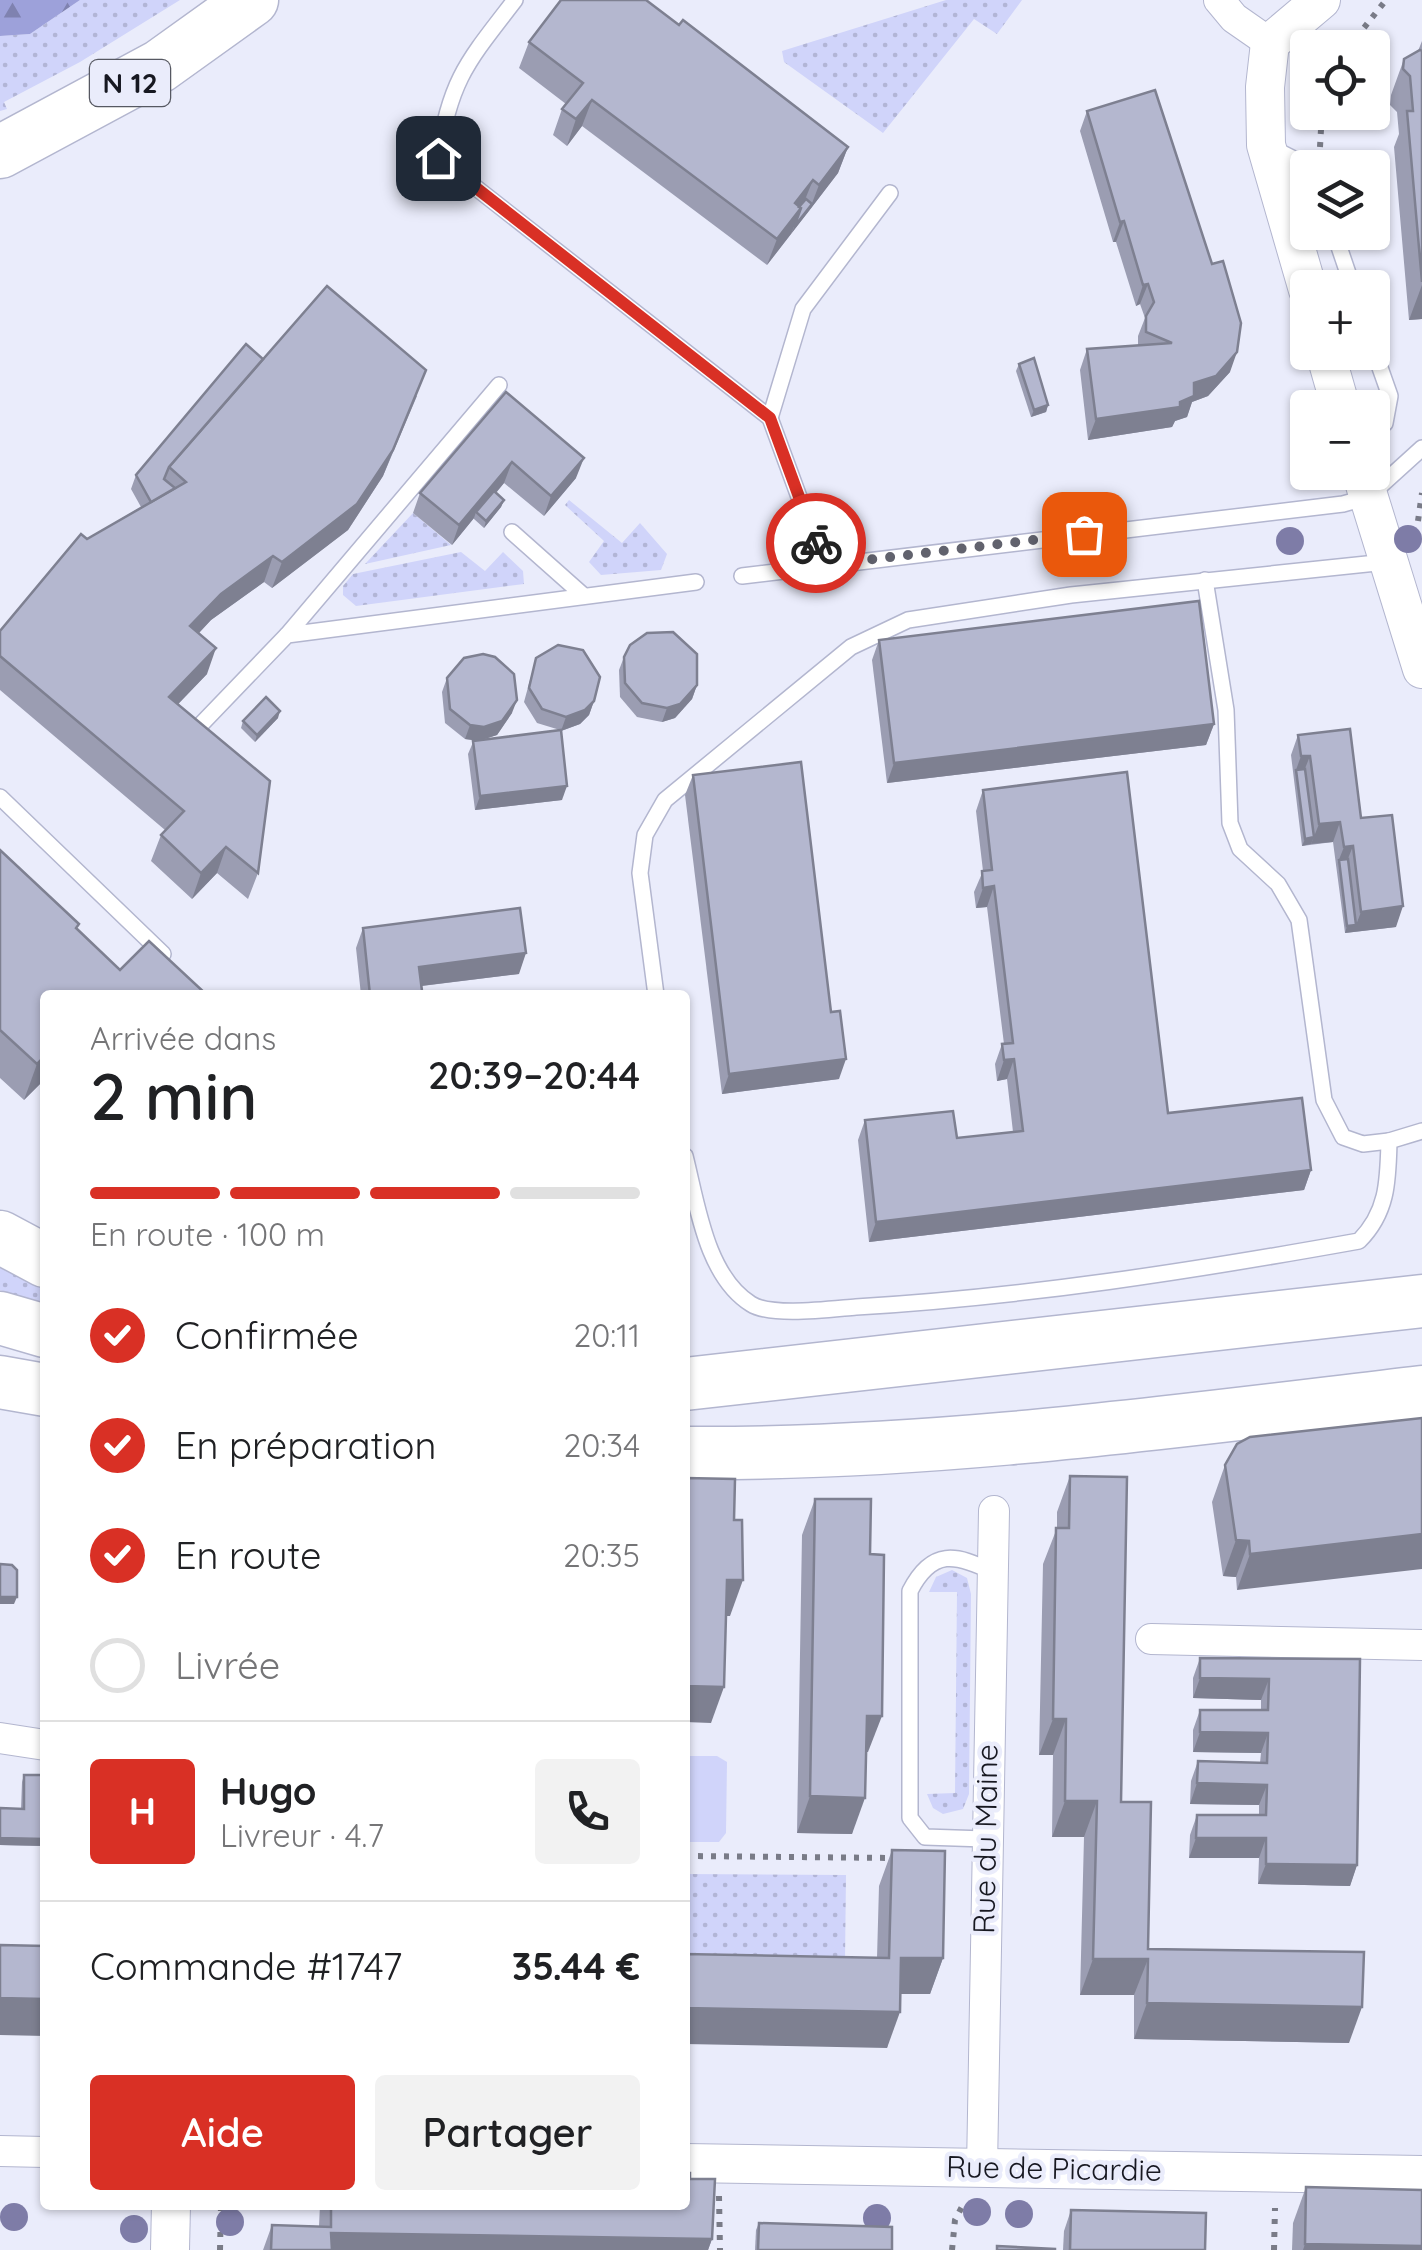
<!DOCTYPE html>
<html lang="fr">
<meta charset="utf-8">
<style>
body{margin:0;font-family:Quicksand,sans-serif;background:#f2f2f2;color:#202124;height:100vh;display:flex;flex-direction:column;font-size:38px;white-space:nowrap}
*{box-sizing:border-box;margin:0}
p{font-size:32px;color:#757577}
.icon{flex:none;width:55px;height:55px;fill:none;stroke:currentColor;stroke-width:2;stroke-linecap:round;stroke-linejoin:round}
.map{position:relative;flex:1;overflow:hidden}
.drawer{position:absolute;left:40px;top:990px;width:650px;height:1220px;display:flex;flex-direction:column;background:#fff;border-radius:10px;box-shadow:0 2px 8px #0004}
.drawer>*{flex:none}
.controls{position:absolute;left:1290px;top:30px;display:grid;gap:20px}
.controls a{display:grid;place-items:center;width:100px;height:100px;border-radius:10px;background:#fff;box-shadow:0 2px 8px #0004;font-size:50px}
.pin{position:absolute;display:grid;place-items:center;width:85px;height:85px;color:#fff;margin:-42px;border-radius:20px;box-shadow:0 5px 15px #0006}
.courier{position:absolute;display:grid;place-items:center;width:100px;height:100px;margin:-50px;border:8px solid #d93025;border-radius:50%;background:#fff;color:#222;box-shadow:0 2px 12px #0007}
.head em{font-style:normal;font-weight:600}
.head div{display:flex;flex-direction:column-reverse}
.head{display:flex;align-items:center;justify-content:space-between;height:170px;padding:0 50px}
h1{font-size:65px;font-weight:600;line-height:75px}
.bar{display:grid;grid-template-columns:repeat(4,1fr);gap:15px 10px;align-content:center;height:120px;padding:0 50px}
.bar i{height:12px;border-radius:8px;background:#e0e0e0}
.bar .on{background:#d93025}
.bar p{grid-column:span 4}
.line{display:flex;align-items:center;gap:25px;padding:0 50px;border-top:2px solid #e0e0e0}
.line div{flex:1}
.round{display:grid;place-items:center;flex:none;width:105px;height:105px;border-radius:10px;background:#f2f2f2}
ol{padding:0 50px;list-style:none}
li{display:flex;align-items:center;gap:30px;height:110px}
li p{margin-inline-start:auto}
li .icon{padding:10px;border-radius:50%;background:#d93025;color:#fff;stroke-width:4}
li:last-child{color:#757577}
li i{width:55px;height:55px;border:5px solid #e0e0e0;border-radius:50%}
.cta{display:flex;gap:20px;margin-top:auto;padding:20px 50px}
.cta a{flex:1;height:115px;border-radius:10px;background:#d93025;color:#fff;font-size:40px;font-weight:600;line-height:115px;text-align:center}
.cta a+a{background:#f2f2f2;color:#202124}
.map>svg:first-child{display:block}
.grass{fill:url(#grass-dots)}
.forest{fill:url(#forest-firs)}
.green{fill:#d0d4fa}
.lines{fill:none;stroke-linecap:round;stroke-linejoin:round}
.service-casing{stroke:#b3b6cf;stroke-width:18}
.minor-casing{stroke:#b3b6cf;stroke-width:32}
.tertiary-casing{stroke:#b3b6cf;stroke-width:40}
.trunk-casing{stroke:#b3b6cf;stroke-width:55}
.path{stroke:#797b87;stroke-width:6;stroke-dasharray:5 8;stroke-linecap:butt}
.service{stroke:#fff;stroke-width:15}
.minor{stroke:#fff;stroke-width:30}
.tertiary{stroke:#fff;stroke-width:38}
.trunk{stroke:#fff;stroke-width:52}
.tree{fill:#7e7ca7}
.wall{fill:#9b9db2}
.shaded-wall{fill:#7e8091}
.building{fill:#b4b7cf;stroke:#7e8091;stroke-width:2.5}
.done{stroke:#61626d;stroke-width:10;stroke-dasharray:0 18}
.route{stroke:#d93025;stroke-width:12}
.labels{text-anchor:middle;stroke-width:9;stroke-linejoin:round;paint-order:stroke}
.shield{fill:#eaecfb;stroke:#565862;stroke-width:2.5}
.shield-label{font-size:28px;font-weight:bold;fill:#171821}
.street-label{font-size:30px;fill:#171821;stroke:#eaecfb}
</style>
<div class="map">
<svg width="1422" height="2250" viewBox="0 0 1422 2250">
<defs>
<pattern id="grass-dots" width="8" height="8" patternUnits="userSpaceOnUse" patternTransform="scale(2.5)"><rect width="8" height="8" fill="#d0d4fa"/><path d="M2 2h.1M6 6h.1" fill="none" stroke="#b2b5d6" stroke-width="1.8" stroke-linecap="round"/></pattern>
<pattern id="forest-firs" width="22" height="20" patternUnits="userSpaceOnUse" patternTransform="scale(2.5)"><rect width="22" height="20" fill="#9da1da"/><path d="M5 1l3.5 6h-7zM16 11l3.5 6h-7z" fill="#7f82b0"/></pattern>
</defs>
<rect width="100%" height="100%" fill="#eaecfb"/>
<g class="grass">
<path d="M80,0H180L80,62L4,102L7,109L0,111V36L30,34Z"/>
<path d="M946,0H1022L997,34L974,19L883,133L784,62L782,51Z"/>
<path d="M569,500L622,543L640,523L667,554L661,570L601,575L589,562L604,541L565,505Z"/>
<path d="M413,513L451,545L365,564Z"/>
<path d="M461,552L485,571L503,552L523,571L524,584L356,606L343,595V586L353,574Z"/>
<path d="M0,1256L45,1279V1307L0,1290Z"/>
<path d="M952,1570L967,1578L971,1594L969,1794L963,1809L943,1814L933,1808L927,1794L955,1793L957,1592H929L936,1577Z"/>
<path d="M685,1874L846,1875L845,1960L685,1958Z"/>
</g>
<path class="forest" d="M0,0H80L30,34L0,36Z"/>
<path class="green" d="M685,1756H717L727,1762L726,1833L719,1842H685Z"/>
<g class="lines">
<g class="service-casing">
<g id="service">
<path d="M515,0C468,61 450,79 438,158L770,418L824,565"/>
<path d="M1272,148L1312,168"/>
<path d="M1334,232L1353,288"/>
<path d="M1372,345L1390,396L1385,423L1372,428"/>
<path d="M770,418L803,309L890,193"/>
<path d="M512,532L584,596"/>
<path d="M742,576L1343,504L1368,497L1422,448"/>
<path d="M1205,580L1226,710L1230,823L1240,849L1278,884L1299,920L1324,1100L1343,1137L1363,1144L1389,1141"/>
<path d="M287,635L499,385"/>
<path d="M188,738L287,635L696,582"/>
<path d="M0,797L163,954"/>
<path d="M656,995L640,873L645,835L665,800L851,647L908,620L1071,595L1386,562"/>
<path d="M685,1156C697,1203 706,1276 751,1304C771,1317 831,1309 856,1307C1025,1297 1192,1271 1359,1241C1388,1212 1388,1180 1389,1141L1422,1131"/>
<path d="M985,1839L925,1837L910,1818V1591C932,1548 956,1554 993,1572"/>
</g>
</g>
<g class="minor-casing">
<g id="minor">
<path d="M1219,0L1234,18L1270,43"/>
<path d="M1151,1639L1422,1645"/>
<path d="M0,1738L45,1745"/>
<path d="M0,2151L45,2152"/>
<path d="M982,2168L994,1511"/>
</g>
</g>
<g class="tertiary-casing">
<g id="tertiary">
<path d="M1308,290L1266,145L1265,87L1270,43L1321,0"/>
<path d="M1325,352L1341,408"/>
<path d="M1361,472L1422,669"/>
<path d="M685,2163L1422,2175"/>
<path d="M170,2250L171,2205"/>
</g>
</g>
<g class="trunk-casing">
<g id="trunk">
<path d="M0,152L160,66L252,0"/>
<path d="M0,1237L45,1261"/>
<path d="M0,1318L45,1331"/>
<path d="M0,1382L45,1390"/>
<path d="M685,1384L1422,1301"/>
<path d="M685,1453C933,1455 1176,1421 1422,1392"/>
</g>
</g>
<g class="path">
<path d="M1348,48L1386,0"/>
<path d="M1320,147L1322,112"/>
<path d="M1418,521L1422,493"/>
<path d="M685,1856L894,1858"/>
<path d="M719,2196L720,2250"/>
<path d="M220,2250L221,2205"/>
<path d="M952,2250L955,2220L964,2203"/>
<path d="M1274,2250L1275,2208"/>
</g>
<use href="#service" class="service"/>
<use href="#minor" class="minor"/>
<use href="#tertiary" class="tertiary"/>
<use href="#trunk" class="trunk"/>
</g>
<g class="tree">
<circle cx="1408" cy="539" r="14"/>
<circle cx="1290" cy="541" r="14"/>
<circle cx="977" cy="2212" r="14"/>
<circle cx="1019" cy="2214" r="14"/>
<circle cx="14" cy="2217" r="14"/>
<circle cx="877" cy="2218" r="14"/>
<circle cx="230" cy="2222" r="14"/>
<circle cx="134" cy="2229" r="14"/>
</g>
<g class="wall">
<path d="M679,25L848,147L838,173L767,265L582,126L567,146L553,135L562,109L566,104L519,68L529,42Z"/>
<path d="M1422,41V319L1409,320L1394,147L1399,134L1397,112L1390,105L1391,95L1404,59L1418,51Z"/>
<path d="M1087,111L1230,372L1208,396L1192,402L1187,417L1175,421L1172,427L1088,440L1080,370L1087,349L1138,346V336L1145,318L1140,304L1136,306L1116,242H1113L1080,131Z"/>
<path d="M263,359L417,396L383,476L348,530L272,588L264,582L211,620L199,633L207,674L178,704L258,873L248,899L217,873L192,899L151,861L161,835L165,830L0,690V631L87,539L141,507L131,489L136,475Z"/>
<path d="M1019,364L1048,405L1046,412L1031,417L1016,371Z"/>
<path d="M506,392L576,478L544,516L504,483L496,493L504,500L501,507L484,528L474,519V518L452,545L413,513L420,493Z"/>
<path d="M879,640L1214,724L1206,745L887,783L872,660Z"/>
<path d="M624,657L697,685L692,699L675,718L662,722L637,717L620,697L619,670Z"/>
<path d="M536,658L594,701L589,715L580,724L561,731L562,800L475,810L468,754L474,740L465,739L445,723L442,692L447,678L512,713L497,735L484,739L560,730L537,723L524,702Z"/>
<path d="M278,718L255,742L241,728L243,721Z"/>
<path d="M1298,735L1361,818L1396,927L1345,933L1333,842L1302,846L1291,755Z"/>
<path d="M693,775L839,1079L722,1094L685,795Z"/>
<path d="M983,790L1168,1113L1311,1170L1304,1190L869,1242L858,1140L865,1120L957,1138L1013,1132L1007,1079L997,1081L995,1064L1002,1044H1004L987,907L976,908L974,892L983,871L976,811Z"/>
<path d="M0,850L77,929L120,970L45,995V1079L24,1100L0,1078Z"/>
<path d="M363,928L519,974L422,986L421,995H361L356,948Z"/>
<path d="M1422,1418L1237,1590L1236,1577L1223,1576L1212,1502L1225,1465Z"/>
<path d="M1070,1476L1121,1802L1148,1949L1349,2043L1134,2039V1995H1080L1084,1837H1052L1053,1755H1039L1043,1564L1057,1528V1512Z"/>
<path d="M815,1499L870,1554L868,1752H866L852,1834L797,1833L802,1535Z"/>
<path d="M1200,1658L1360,1659L1357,1865L1350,1886L1258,1884L1259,1858H1189L1190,1835L1197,1815H1259V1805L1190,1804L1191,1781L1198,1761L1260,1763L1261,1753L1193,1752V1730L1200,1710H1261V1700L1193,1698V1678Z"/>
<path d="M24,1775H45V1846L0,1845V1808L21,1809L22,1782Z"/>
<path d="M892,1850L943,1958L930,1994H900L887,2048L877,1958L879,1886Z"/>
<path d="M690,2179L712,2239L708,2250H263L272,2225L319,2226L320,2205H685Z"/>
<path d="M1306,2187L1422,2250H1292L1293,2223Z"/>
<path d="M1071,2210L1205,2250H1063L1064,2231Z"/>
<path d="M759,2223L892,2250H755L756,2230Z"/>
</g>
<g class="shaded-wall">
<path d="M592,100L582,126L567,146L576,119Z"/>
<path d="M848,147L838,173L809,211L819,185Z"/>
<path d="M813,180L791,234L767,265L777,239L795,203Z"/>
<path d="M812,204L809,211L791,234L794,227Z"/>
<path d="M1124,221L1116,242H1113L1120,222Z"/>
<path d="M1148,284L1140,304L1136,306L1143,285Z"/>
<path d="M1422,285V319L1409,320Z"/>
<path d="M1237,352L1230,372L1208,396L1192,402L1187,417L1175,421L1172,427L1088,440L1096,419L1180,402L1194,383Z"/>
<path d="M426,370L383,476L348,530L272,588L282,562Z"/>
<path d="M1048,405L1046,412L1031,417L1034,410Z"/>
<path d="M584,458L576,478L544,516L551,496Z"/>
<path d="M512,462L504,483L478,514L476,512L474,518L452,545L459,525Z"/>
<path d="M504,500L501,507L484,528L486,521Z"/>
<path d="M273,556L264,582L211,620L181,652L190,626L221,594Z"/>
<path d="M216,648L207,674L160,723L169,697Z"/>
<path d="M697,685L692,699L675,718L662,722L667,708Z"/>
<path d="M517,700L512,713L497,735L479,741L465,739L470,725Z"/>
<path d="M594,701L589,715L580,724L561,731L566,717Z"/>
<path d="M280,711L278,718L255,742L257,735Z"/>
<path d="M1214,724L1206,745L887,783L894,763Z"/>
<path d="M1301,756H1310L1302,776L1296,770Z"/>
<path d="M567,786L562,800L475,810L480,796Z"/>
<path d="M1340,822L1333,842L1311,844L1319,824Z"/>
<path d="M1314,837L1311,844L1302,846L1305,839Z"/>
<path d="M1353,846L1345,866L1339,860L1336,867L1344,847Z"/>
<path d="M226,847L217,873L192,899L201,873Z"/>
<path d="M994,886L987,907L976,908L983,888Z"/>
<path d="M1403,906L1396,927L1345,933L1347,926L1356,925L1361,912Z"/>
<path d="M526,953L519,974L412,987L419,967Z"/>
<path d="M422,991L421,995H387Z"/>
<path d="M45,1056V1079L24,1100L37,1064Z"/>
<path d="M846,1059L839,1079L722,1094L729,1074Z"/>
<path d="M1014,1059L1007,1079L997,1081L1004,1060Z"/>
<path d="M1311,1170L1304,1190L869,1242L876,1222Z"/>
<path d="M1422,1534V1569L1237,1590L1250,1554Z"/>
<path d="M1236,1540L1249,1541L1236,1577L1223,1576Z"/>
<path d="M727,1580H743L730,1616H714Z"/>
<path d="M0,1597H17L14,1604H0Z"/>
<path d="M1200,1678L1269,1679L1261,1700L1193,1698Z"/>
<path d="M685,1686L724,1687L711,1723L685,1722Z"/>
<path d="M867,1716H882L868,1752H854Z"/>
<path d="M1053,1719H1066L1053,1755H1039Z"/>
<path d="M1200,1732L1268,1733L1261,1753L1193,1752Z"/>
<path d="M1197,1783L1267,1785L1259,1805L1190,1804Z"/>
<path d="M810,1796L865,1798L852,1834L797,1833Z"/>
<path d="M1065,1801H1097L1084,1837H1052Z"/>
<path d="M0,1838L45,1839V1846L0,1845Z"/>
<path d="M1196,1838H1266L1259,1858H1189Z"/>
<path d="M1266,1864L1357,1865L1350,1886L1258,1884Z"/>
<path d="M901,1958H943L930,1994H887Z"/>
<path d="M1093,1959H1148L1134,1995H1080Z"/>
<path d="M0,1998L45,1999V2036L0,2035Z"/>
<path d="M1147,2003L1362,2007L1349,2043L1134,2039Z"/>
<path d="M685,2008L900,2012L887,2048L685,2044Z"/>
<path d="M331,2233L712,2239L708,2250H325Z"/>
<path d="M1305,2244L1422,2246V2250H1303Z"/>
</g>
<g class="building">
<path d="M561,0H646L679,25L683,20L848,147L819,185L813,180L795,203L801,208L777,239L592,100L576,119L562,109L583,83L529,42Z"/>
<path d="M1420,50L1422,51V282L1407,111H1413L1410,76L1403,69L1404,59Z"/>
<path d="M1155,90L1212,264L1223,261L1241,323L1237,352L1216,376L1194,383V396L1180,402V407L1096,419L1087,349L1172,343L1146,332V316L1154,302L1148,284L1143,285L1124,221L1120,222L1087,111Z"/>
<path d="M806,199L812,204L794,227L801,208L799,207Z"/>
<path d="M327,286L426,370L393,450L357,504L282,562L273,556L221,594L190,626L216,648L169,697L270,781L258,873L226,847L201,873L161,835L184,811L0,656V631L81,534L87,539L186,482L169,467Z"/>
<path d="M246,344L263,359L169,467L164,479L175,488L151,502L136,475Z"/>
<path d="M1034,358L1048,405L1034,410L1019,364Z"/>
<path d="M506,392L584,458L551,496L512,462L459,525L420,493Z"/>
<path d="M494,491L504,500L486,521L476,512Z"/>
<path d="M1199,601L1214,724L894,763L879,640Z"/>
<path d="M673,632L697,654V685L680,704L667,708L642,703L625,683L624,657L630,645L647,633Z"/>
<path d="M558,645L583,650L600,677L594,701L585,710L566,717L542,709L529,688L536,658Z"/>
<path d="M483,654L495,657L514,674L517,700L502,721L484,727L470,725L450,709L447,678L464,658Z"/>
<path d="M266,697L280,711L257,735L243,721Z"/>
<path d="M1350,729L1361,818L1392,815L1403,906L1361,912L1353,846L1344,847L1340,822L1319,824L1310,756H1301L1298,735Z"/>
<path d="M561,730L567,786L480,796L473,741Z"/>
<path d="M801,762L831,1012L840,1011L846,1059L729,1074L693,775Z"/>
<path d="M1305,769L1314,837L1305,839L1296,770Z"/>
<path d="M1127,772L1168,1113L1302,1098L1311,1170L876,1222L865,1120L953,1111L957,1138L1023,1131L1014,1059L1004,1060L1002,1044L1013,1043L994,886L983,888L982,871L992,870L983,790Z"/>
<path d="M0,850L79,924L76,928L120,970L149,941L207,995H45V1056L37,1064L0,1030Z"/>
<path d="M1348,859L1356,925L1347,926L1339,860Z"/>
<path d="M520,908L526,953L419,967L422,991L387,995H370L363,928Z"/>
<path d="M1422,1418V1534L1250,1554L1249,1541L1236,1540L1225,1465L1237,1444L1250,1437Z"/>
<path d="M1070,1476L1127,1477L1121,1802H1151L1148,1949L1364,1952L1362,2007L1147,2003L1148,1959H1093L1097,1801H1065L1066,1719H1053L1056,1528H1069Z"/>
<path d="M685,1478L735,1479L734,1520H742L743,1580H727L724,1687L685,1686Z"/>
<path d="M815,1499H871L870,1554L884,1555L882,1716H867L865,1798L810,1796Z"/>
<path d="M0,1564L12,1565L17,1570V1597H0Z"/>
<path d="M1200,1658L1360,1659L1357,1865L1266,1864V1838H1196L1197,1815H1266L1267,1785L1197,1783L1198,1761L1267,1763L1268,1733L1200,1732V1710H1268L1269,1679L1200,1678Z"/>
<path d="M24,1775H45V1839L0,1838V1808L24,1809Z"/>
<path d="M892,1850L945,1851L943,1958H901L900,2012L685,2008V1954L889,1958Z"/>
<path d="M0,1945L45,1946V1999L0,1998Z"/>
<path d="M685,2173H690V2179H715L712,2239L331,2233L332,2250H271L272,2225L331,2227V2205H685Z"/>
<path d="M1306,2187L1422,2190V2246L1305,2244Z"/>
<path d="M1071,2210L1206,2213L1205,2250H1070Z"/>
<path d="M759,2223L892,2227V2250H758Z"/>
<path d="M997,2246L1055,2249V2250H997Z"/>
</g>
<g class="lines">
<path class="done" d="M816,543L824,565L1084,534"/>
<path class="route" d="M438,158L770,418L816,543"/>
</g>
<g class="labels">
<rect class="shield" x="90" y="60" width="80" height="46" rx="8"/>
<g class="shield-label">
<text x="130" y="93">N 12</text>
</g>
<g class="street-label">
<text transform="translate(986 1839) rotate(-89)" y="10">Rue du Maine</text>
<text transform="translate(1054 2169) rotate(1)" y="10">Rue de Picardie</text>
</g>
</g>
</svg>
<div class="controls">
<a><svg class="icon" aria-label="locate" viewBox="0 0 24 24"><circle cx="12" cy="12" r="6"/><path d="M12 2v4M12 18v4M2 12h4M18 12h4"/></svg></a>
<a><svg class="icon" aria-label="layers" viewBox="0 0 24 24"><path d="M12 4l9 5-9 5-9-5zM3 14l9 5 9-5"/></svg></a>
<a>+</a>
<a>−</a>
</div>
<div class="pin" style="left:1084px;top:534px;background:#ea580c"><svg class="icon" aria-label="bag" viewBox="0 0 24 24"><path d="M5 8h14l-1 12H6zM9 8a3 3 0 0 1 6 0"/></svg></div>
<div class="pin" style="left:438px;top:158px;background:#1f2937"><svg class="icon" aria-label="home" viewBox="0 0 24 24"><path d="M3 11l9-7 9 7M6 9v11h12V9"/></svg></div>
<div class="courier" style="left:816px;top:543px"><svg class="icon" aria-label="bike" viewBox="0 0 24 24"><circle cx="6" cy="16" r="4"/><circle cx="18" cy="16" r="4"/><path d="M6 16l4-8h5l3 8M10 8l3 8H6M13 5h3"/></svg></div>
<section class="drawer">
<div class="head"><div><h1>2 min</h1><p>Arrivée dans</p></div><em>20:39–20:44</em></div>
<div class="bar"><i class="on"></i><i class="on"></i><i class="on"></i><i></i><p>En route · 100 m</p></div>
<ol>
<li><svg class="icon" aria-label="check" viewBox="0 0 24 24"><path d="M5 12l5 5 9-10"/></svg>Confirmée<p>20:11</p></li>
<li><svg class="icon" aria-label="check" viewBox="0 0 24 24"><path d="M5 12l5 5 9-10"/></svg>En préparation<p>20:34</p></li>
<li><svg class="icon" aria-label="check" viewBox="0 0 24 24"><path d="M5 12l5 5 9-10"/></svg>En route<p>20:35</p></li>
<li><i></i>Livrée</li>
</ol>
<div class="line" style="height:180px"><b class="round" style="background:#d93025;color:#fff">H</b><div><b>Hugo</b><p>Livreur · 4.7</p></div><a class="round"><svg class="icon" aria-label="phone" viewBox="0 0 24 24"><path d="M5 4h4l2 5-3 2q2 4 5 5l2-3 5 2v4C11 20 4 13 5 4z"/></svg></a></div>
<div class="line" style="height:130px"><div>Commande #1747</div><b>35.44 €</b></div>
<div class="cta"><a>Aide</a><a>Partager</a></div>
</section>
</div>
